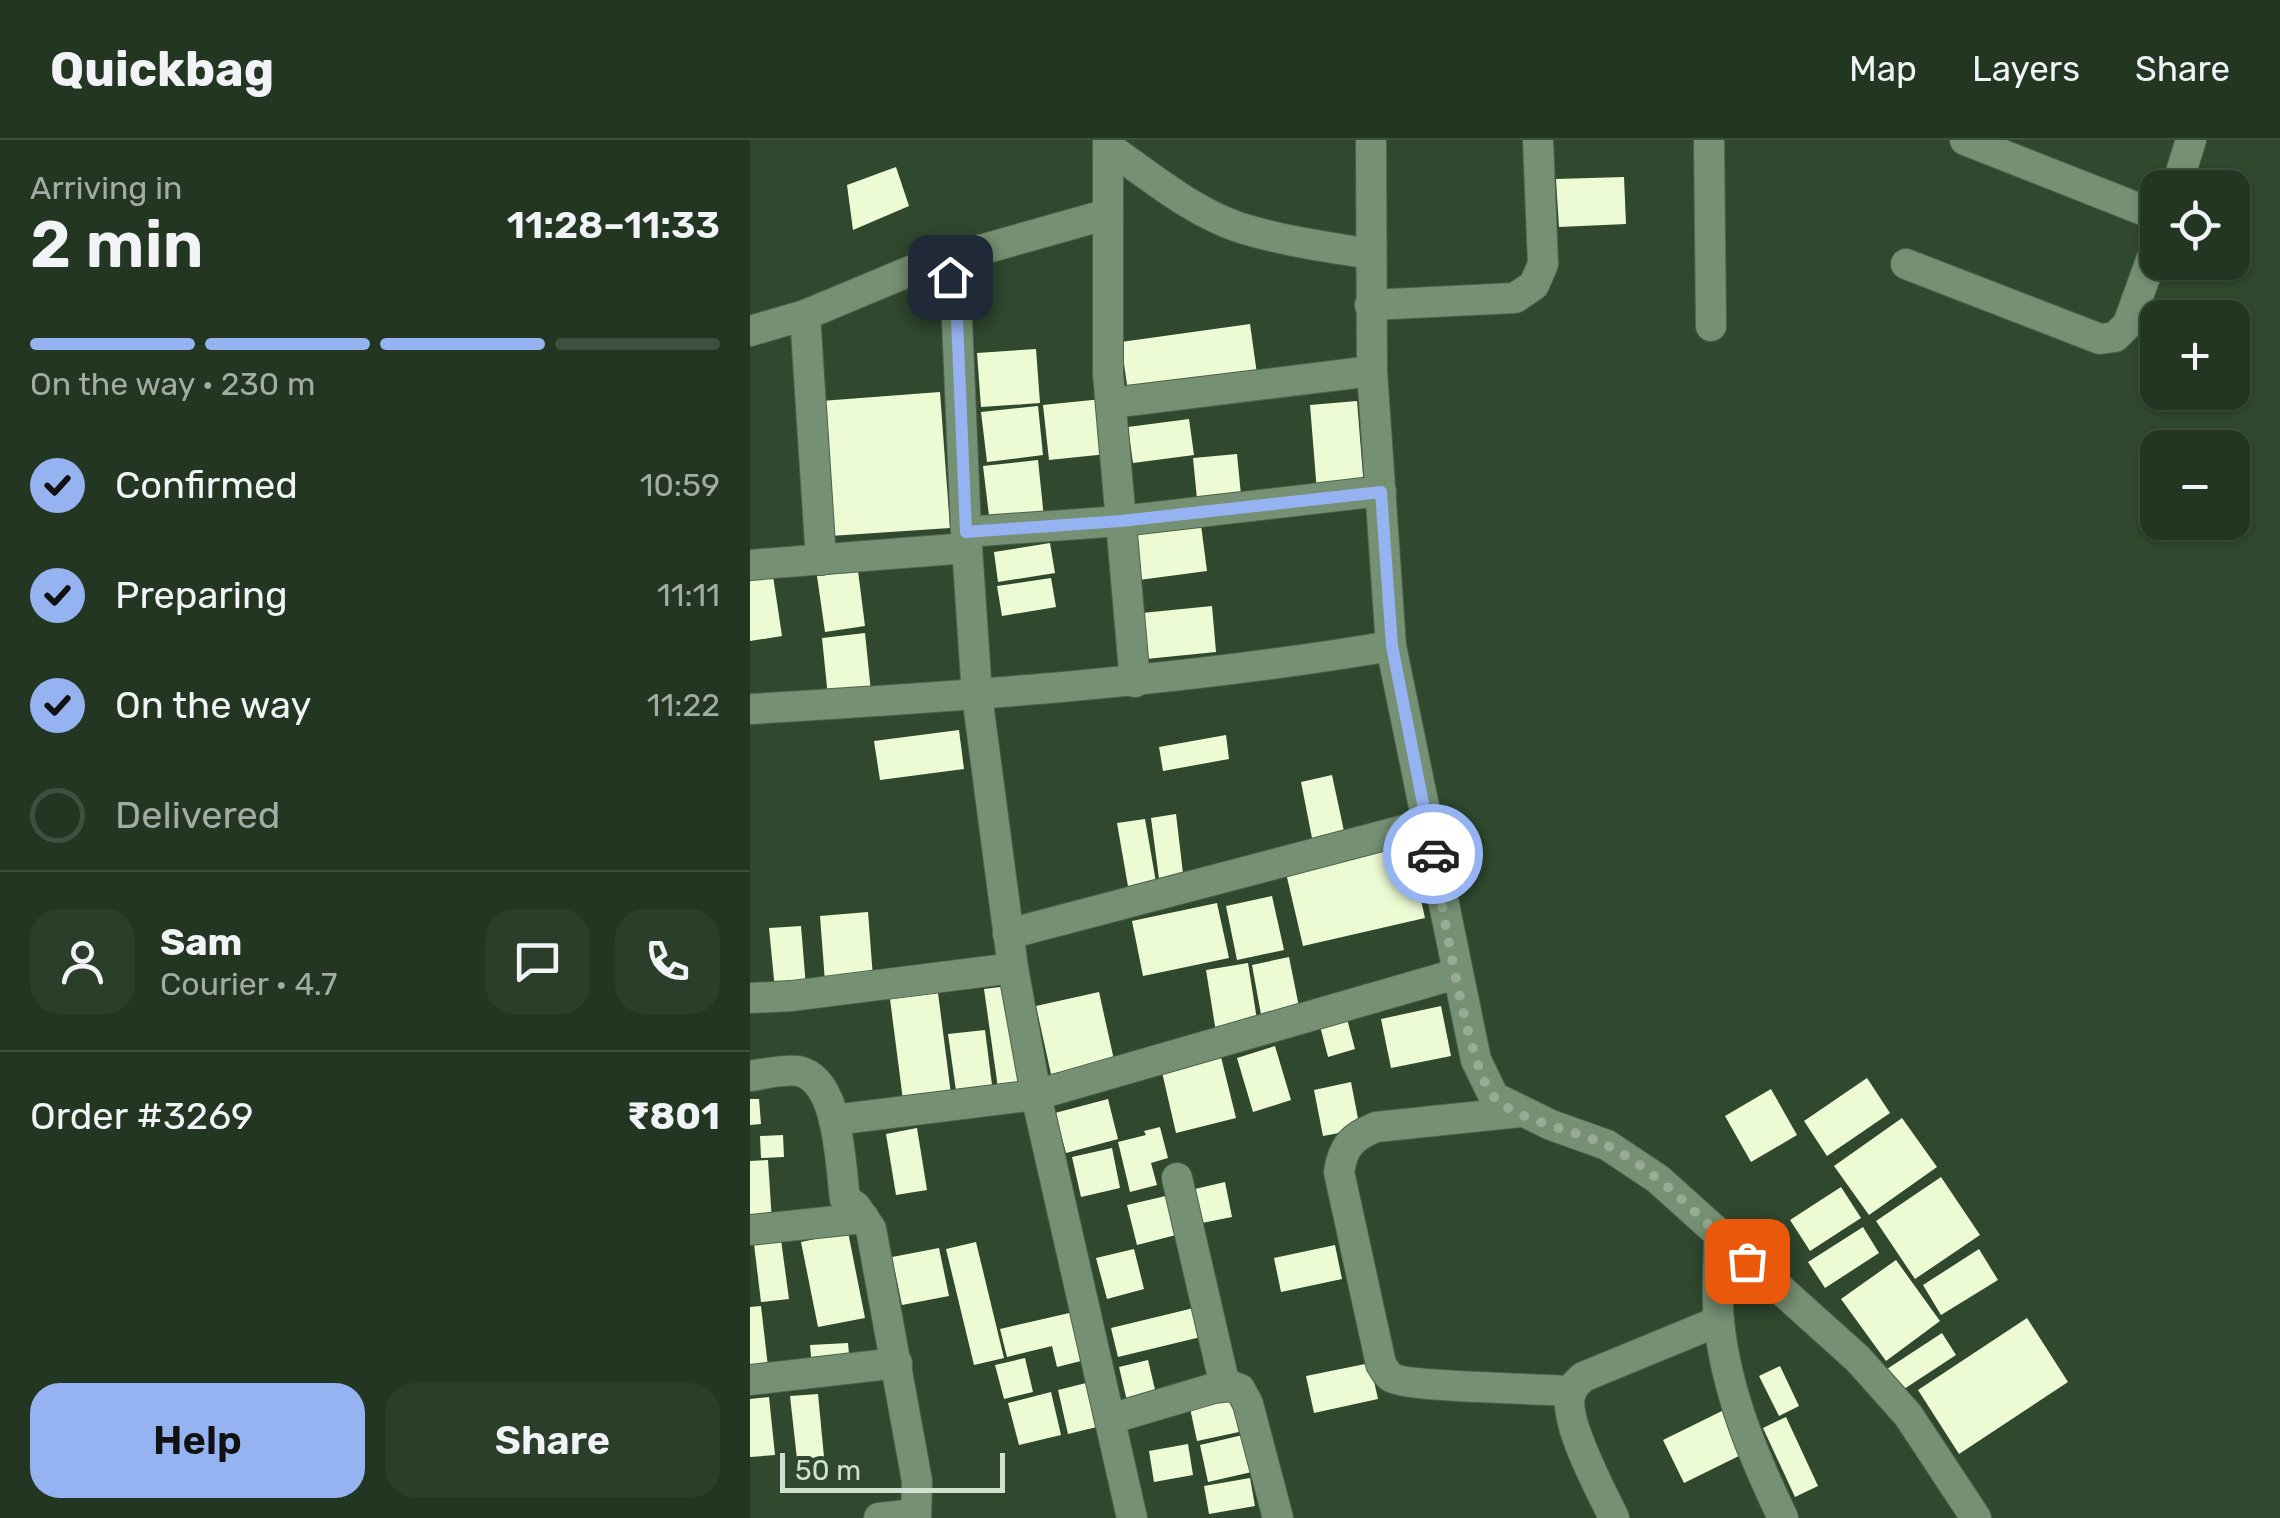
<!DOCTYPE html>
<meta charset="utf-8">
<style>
body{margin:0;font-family:Rubik,sans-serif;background:#2b3e2a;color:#f1f3f6;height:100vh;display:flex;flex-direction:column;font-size:38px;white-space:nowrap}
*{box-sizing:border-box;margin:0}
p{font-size:32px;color:#a3aba5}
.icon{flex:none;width:55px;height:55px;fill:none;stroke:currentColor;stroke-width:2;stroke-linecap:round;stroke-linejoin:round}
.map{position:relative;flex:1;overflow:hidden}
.sheet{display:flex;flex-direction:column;background:#233622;width:750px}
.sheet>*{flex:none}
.controls{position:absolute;left:1390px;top:30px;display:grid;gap:20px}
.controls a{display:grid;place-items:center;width:110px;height:110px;border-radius:20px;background:#233622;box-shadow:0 2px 8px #0004,0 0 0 2px #405040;font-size:50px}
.scale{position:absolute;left:30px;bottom:25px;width:225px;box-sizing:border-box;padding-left:10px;border:5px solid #d1e0d0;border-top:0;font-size:28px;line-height:35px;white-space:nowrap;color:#d1e0d0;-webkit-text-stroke:8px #2f482e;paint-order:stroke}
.pin{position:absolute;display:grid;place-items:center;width:85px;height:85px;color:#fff;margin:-42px;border-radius:20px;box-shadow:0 5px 15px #0006}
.courier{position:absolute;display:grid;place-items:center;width:100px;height:100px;margin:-50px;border:8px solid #95b2f1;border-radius:50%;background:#fff;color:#222;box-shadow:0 2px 12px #0007}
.headline em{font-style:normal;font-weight:600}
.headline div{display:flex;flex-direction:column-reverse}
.headline{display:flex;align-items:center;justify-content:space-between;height:170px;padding:0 30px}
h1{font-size:65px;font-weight:600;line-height:75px}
.bar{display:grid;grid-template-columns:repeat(4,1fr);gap:15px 10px;align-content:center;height:120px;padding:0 30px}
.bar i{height:12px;border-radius:8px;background:#405040}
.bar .active{background:#95b2f1}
.bar p{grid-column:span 4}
.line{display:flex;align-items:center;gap:25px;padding:0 30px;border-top:2px solid #405040}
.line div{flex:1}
.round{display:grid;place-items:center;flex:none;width:105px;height:105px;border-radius:30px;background:#2b3e2a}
ol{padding:0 30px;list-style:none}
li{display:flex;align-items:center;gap:30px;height:110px}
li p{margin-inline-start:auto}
li .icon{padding:10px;border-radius:50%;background:#95b2f1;color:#111;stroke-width:4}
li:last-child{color:#a3aba5}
li i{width:55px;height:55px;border:5px solid #405040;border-radius:50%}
.button{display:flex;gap:20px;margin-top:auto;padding:20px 30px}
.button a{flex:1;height:115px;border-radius:30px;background:#95b2f1;color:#111;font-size:40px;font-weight:600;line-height:115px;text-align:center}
.button a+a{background:#2b3e2a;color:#f1f3f6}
header{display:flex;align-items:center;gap:60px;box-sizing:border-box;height:140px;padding:0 50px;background:#233622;border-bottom:2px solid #405040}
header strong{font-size:48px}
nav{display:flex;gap:55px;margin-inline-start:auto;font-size:35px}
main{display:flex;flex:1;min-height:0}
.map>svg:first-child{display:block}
.building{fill:#edfbd4}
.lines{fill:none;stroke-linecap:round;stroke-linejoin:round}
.street-casing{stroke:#4e634d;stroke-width:32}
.street{stroke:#759073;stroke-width:30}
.done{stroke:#98ab97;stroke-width:10;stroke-dasharray:0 18}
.route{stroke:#95b2f1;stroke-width:12}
</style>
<header>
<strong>Quickbag</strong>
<nav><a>Map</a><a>Layers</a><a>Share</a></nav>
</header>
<main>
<section class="sheet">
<div class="headline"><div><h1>2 min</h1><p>Arriving in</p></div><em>11:28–11:33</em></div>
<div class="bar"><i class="active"></i><i class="active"></i><i class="active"></i><i></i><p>On the way · 230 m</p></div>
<ol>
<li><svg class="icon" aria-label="check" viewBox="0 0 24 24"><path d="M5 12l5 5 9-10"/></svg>Confirmed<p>10:59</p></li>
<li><svg class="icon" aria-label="check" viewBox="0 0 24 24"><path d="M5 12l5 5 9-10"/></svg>Preparing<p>11:11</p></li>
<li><svg class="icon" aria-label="check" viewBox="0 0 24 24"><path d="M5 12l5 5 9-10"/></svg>On the way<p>11:22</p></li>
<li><i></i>Delivered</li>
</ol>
<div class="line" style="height:180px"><a class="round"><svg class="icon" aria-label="person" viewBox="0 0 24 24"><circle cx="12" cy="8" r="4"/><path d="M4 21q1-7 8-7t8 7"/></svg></a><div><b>Sam</b><p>Courier · 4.7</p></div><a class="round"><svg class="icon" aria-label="chat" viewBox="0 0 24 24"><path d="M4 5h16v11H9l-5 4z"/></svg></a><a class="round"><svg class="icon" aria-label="phone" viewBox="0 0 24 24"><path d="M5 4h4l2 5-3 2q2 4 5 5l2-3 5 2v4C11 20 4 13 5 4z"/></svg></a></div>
<div class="line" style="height:130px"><div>Order #3269</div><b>₹801</b></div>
<div class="button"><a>Help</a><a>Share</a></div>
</section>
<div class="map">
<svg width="1530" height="1378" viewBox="0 0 1530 1378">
<rect width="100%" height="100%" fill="#2f482e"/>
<g class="building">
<path d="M146,27L159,66L103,90L97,45Z"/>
<path d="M874,37L876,84L809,87L806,39Z"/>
<path d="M500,184L507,234L378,252L371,202Z"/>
<path d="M286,209L290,263L231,267L227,213Z"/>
<path d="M190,252L200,388L80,396L71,261Z"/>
<path d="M352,259L357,314L299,320L293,265Z"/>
<path d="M607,261L614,348L567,352L560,265Z"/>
<path d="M288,266L293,315L237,322L231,272Z"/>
<path d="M439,279L444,315L383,323L378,287Z"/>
<path d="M487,314L491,355L447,359L443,318Z"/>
<path d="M288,320L294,378L240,384L233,326Z"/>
<path d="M451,385L457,431L389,440L383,394Z"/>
<path d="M300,403L305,433L248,442L244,412Z"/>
<path d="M108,431L115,486L75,492L67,436Z"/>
<path d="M23,436L32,496L0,501V438Z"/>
<path d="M301,438L306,467L252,476L247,446Z"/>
<path d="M462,466L466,512L396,519L392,473Z"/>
<path d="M115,493L121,552L78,557L72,498Z"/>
<path d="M209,590L214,629L130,640L124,601Z"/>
<path d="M476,595L479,619L413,631L409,607Z"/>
<path d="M582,635L595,696L563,703L551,642Z"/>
<path d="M426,674L434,742L410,746L401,678Z"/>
<path d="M395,679L407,748L379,752L367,683Z"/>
<path d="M659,705L675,778L553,806L536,733Z"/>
<path d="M522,756L534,810L487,820L476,766Z"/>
<path d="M467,763L479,818L393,836L382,781Z"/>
<path d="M118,772L123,838L75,842L70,776Z"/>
<path d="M51,786L56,847L25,850L19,788Z"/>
<path d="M539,817L550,872L512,880L502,825Z"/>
<path d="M498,823L508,886L466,892L456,830Z"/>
<path d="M258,846L271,945L248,948L234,849Z"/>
<path d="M349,852L364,920L301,934L286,866Z"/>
<path d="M188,853L202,962L154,968L140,859Z"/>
<path d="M691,866L701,916L641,928L631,879Z"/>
<path d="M597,879L605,909L578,917L570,886Z"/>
<path d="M235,890L243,953L207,958L198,894Z"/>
<path d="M525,906L541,960L503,972L487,918Z"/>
<path d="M471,917L486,978L426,993L412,932Z"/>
<path d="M1117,938L1140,973L1077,1016L1054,981Z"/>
<path d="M601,942L610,989L573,996L564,950Z"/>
<path d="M1021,949L1047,995L1001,1022L975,976Z"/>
<path d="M0,959H9L11,984L0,985Z"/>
<path d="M358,959L368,999L316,1013L305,973Z"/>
<path d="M1152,978L1187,1027L1119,1075L1084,1026Z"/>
<path d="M410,987L418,1018L401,1023L407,1045L380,1052L368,1002L396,995L394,991Z"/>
<path d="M167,988L177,1050L146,1055L136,994Z"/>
<path d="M33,995L34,1017L11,1018L10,996Z"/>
<path d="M362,1008L370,1048L331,1057L322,1017Z"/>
<path d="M18,1020L22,1082L0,1084V1021Z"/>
<path d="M1191,1037L1230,1095L1165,1139L1126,1081Z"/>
<path d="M475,1042L482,1077L452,1083L445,1049Z"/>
<path d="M1091,1047L1111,1078L1060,1111L1040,1080Z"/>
<path d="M420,1055L430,1094L387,1105L377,1065Z"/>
<path d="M1113,1087L1129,1113L1075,1148L1058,1122Z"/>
<path d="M98,1092L115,1178L68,1187L51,1102Z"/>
<path d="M31,1100L39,1159L11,1162L4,1104Z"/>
<path d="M226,1102L254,1218L224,1225L196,1109Z"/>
<path d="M585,1105L592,1139L531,1152L524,1118Z"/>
<path d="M189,1108L199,1156L152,1165L142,1117Z"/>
<path d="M384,1109L394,1149L357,1159L346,1118Z"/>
<path d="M1229,1109L1248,1140L1191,1175L1173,1145Z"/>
<path d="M1146,1120L1190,1181L1136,1221L1091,1159Z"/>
<path d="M11,1166L18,1227L0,1230V1167Z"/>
<path d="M452,1166L459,1195L368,1217L361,1188Z"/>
<path d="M328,1171L339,1219L307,1227L302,1206L257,1217L250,1189Z"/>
<path d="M1277,1178L1318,1242L1209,1314L1168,1250Z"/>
<path d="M1192,1193L1206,1215L1151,1251L1137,1229Z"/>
<path d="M98,1203L100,1226L62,1228L60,1205Z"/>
<path d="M275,1218L283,1252L254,1259L245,1225Z"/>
<path d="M398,1220L406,1254L377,1261L369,1227Z"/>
<path d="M620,1223L628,1259L564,1273L556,1236Z"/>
<path d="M1030,1226L1049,1266L1029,1276L1009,1236Z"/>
<path d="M344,1241L355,1285L318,1294L308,1250Z"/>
<path d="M301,1252L311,1295L269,1305L258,1263Z"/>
<path d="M68,1254L74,1317L47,1319L40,1256Z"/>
<path d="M19,1257L25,1315L0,1317V1259Z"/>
<path d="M482,1259L489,1292L447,1301L440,1268Z"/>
<path d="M974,1270L995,1313L934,1343L913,1300Z"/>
<path d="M1036,1277L1068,1346L1045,1357L1013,1288Z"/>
<path d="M497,1294L506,1331L458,1342L450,1305Z"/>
<path d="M438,1304L443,1335L404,1342L399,1311Z"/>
<path d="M500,1338L505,1366L459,1374L454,1346Z"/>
</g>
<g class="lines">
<g class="street-casing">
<g id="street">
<path d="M358,0V233L385,542"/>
<path d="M621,0L622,231L641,506L726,920L744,957L801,985L857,1005L908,1039L1108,1219L1158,1275L1226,1378"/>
<path d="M959,0L961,186"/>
<path d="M1215,0L1408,76"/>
<path d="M358,7C400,36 442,72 491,88C533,101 577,107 621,114"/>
<path d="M1426,48L1441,0"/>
<path d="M1156,124L1350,199L1365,197L1378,184L1408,101"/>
<path d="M170,127L358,74"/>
<path d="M620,165L765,158L784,145L793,124L788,0"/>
<path d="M55,175L71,420"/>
<path d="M0,191L55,175L170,127C193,127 200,135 206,156L216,392L227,555L263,828L286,955L382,1378"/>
<path d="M361,263L622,231"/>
<path d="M216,392L371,381L631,351"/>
<path d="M0,425L217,408"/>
<path d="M0,569C216,556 428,542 641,506"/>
<path d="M258,794L677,684"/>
<path d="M0,858L41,856L263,828"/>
<path d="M0,936C14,934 34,929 48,931C90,939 90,1025 95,1059L106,1067L121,1089L167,1341L166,1378"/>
<path d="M770,972L626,987C602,997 593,1006 589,1032L631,1224C634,1228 636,1234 641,1237C654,1247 794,1249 821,1251"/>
<path d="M84,980L286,955L706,834"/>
<path d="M427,1038L475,1246"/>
<path d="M0,1090L114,1078"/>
<path d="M969,1096C969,1124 966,1153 969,1181C976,1251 1003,1315 1033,1378"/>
<path d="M0,1240L147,1223"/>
<path d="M360,1279L464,1248L481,1246L490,1249L498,1264L528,1378"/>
<path d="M129,1378L165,1374"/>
<path d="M864,1378C852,1352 809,1275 822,1250C824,1245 829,1241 833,1237L969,1181"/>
</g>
</g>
<use href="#street" class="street"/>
</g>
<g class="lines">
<path class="done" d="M683,714C692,761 717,928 744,957C766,981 827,990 856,1005C910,1031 953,1082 997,1121"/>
<path class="route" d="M200,137L206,156L216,392L371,381L631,352L642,506L683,714"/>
</g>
</svg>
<div class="controls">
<a><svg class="icon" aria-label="locate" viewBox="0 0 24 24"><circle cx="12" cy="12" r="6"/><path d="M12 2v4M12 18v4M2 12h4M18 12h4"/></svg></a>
<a>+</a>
<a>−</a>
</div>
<div class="scale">50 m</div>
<div class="pin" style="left:997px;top:1121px;background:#ea580c"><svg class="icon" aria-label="bag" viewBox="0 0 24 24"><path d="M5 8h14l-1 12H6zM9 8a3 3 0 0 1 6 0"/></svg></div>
<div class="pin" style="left:200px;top:137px;background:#1f2937"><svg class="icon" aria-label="home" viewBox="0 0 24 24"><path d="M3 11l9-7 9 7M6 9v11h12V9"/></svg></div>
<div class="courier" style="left:683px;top:714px"><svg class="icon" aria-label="car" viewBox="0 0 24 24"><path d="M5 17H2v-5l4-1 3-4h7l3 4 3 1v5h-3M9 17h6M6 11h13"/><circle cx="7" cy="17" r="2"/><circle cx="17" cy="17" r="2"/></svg></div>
</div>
</main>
